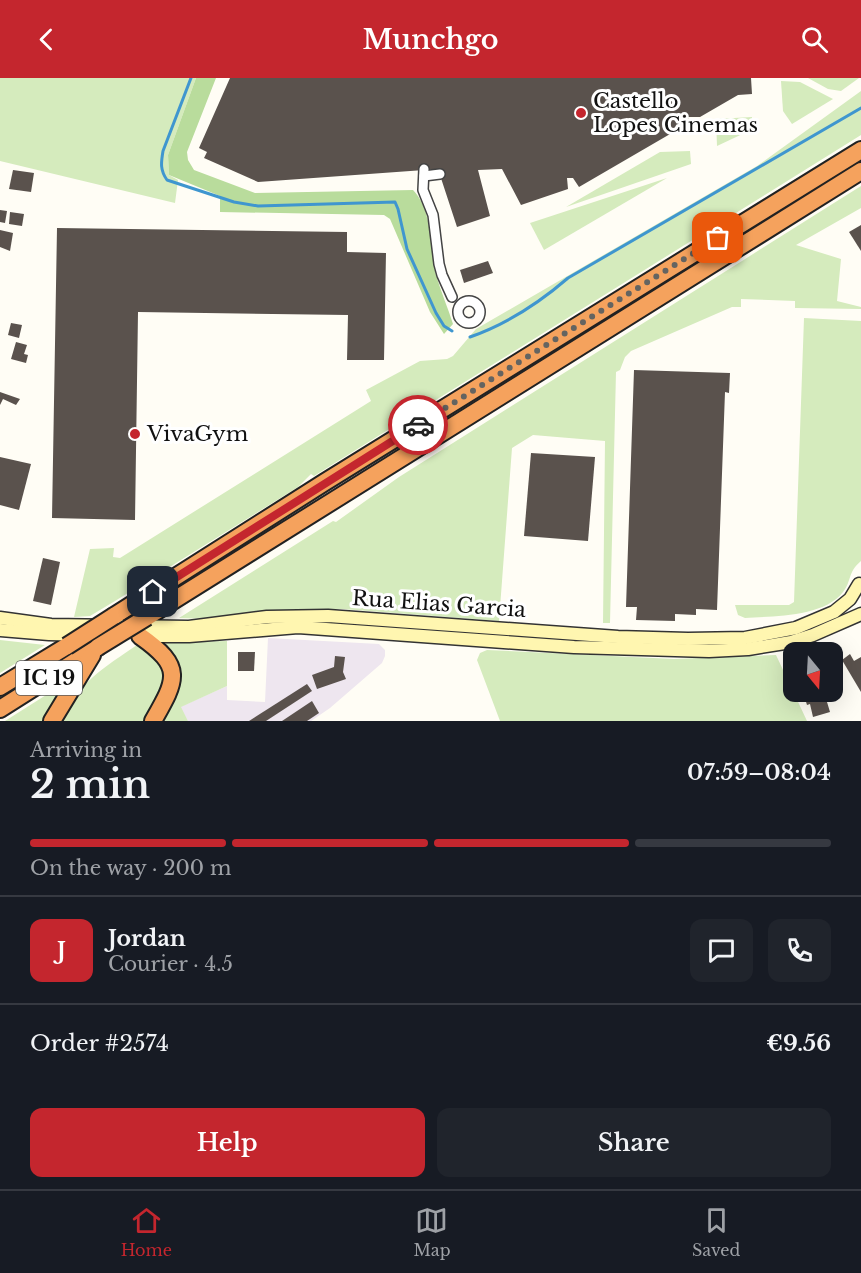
<!DOCTYPE html>
<meta charset="utf-8">
<style>
body{margin:0;font-family:"Libre Baskerville",serif;background:#20242c;color:#f1f3f6;height:100vh;display:flex;flex-direction:column;font-size:22px;white-space:nowrap}
*{box-sizing:border-box;margin:0}
p{font-size:20px;color:#9ea1a6}
.icon{flex:none;width:33px;height:33px;fill:none;stroke:currentColor;stroke-width:2;stroke-linecap:round;stroke-linejoin:round}
.map{position:relative;height:643px;overflow:hidden}
.side{display:flex;flex-direction:column;background:#171b24;flex:1}
.side>*{flex:none}
.needle{width:39px;rotate:162deg}
.buttons{position:absolute;left:783px;top:564px;display:grid;gap:12px}
.buttons a{display:grid;place-items:center;width:60px;height:60px;border-radius:12px;background:#171b24;box-shadow:0 6px 24px #0002;font-size:30px}
.pin{position:absolute;display:grid;place-items:center;width:51px;height:51px;color:#fff;margin:-26px;border-radius:12px;box-shadow:0 3px 9px #0006}
.courier{position:absolute;display:grid;place-items:center;width:60px;height:60px;margin:-30px;border:4px solid #c4262e;border-radius:50%;background:#fff;color:#222;box-shadow:0 2px 8px #0007}
.summary em{font-style:normal;font-weight:600}
.summary div{display:flex;flex-direction:column-reverse}
.summary{display:flex;align-items:center;justify-content:space-between;height:102px;padding:0 30px}
h1{font-size:39px;font-weight:600;line-height:45px}
.bar{display:grid;grid-template-columns:repeat(4,1fr);gap:9px 6px;align-content:center;height:72px;padding:0 30px}
.bar i{height:8px;border-radius:4px;background:#363941}
.bar .selected{background:#c4262e}
.bar p{grid-column:span 4}
.line{display:flex;align-items:center;gap:15px;padding:0 30px;border-top:2px solid #363941}
.line div{flex:1}
.round{display:grid;place-items:center;flex:none;width:63px;height:63px;border-radius:12px;background:#20242c}
.primary-button{display:flex;gap:12px;margin-top:auto;padding:12px 30px}
.primary-button a{flex:1;height:69px;border-radius:12px;background:#c4262e;color:#fff;font-size:24px;font-weight:600;line-height:69px;text-align:center}
.primary-button a+a{background:#20242c;color:#f1f3f6}
header{display:flex;justify-content:space-between;align-items:center;height:78px;padding:0 30px;background:#c4262e;color:#fff;font-size:27px;font-weight:600}
.menu{display:flex;justify-content:space-around;align-items:center;height:84px;border-top:2px solid #363941;background:#171b24;font-size:16px;color:#9ea1a6}
.menu a{display:grid;justify-items:center;gap:3px}
.menu .selected{color:#c4262e}
.map>svg:first-child{display:block}
.industrial{fill:#eee6ef}
.green{fill:#d5ebbd}
.forest{fill:#b9dc9c}
.lines{fill:none;stroke-linecap:round;stroke-linejoin:round}
.stream{stroke:#3f96cf;stroke-width:3}
.building{fill:#5a524d}
.street-casing{stroke:#444;stroke-width:12}
.secondary-casing{stroke:#333;stroke-width:15}
.highway-casing{stroke:#222;stroke-width:20}
.street{stroke:#fff;stroke-width:9}
.secondary{stroke:#fff6b0;stroke-width:12}
.highway{stroke:#f5a25d;stroke-width:16}
.highway-bridge-casing{stroke:#222;stroke-width:20;stroke-linecap:butt}
.highway-bridge{stroke:#f5a25d;stroke-width:16}
.done{stroke:#646461;stroke-width:6;stroke-dasharray:0 10.8}
.route{stroke:#c4262e;stroke-width:8}
.poi-dot{fill:#c4262e;stroke:#fff;stroke-width:2}
.labels{text-anchor:middle;stroke-width:6;stroke-linejoin:round;paint-order:stroke}
.shield{fill:#fff;stroke:#585858;stroke-width:1.5}
.shield-label{font-size:20px;font-weight:bold;fill:#111}
.poi-label{font-size:21px;fill:#111;stroke:#fff;text-anchor:start}
.street-label{font-size:21px;fill:#111;stroke:#fff}
</style>
<header><svg class="icon" aria-label="back" viewBox="0 0 24 24"><path d="M15 5l-7 7 7 7"/></svg>Munchgo<svg class="icon" aria-label="search" viewBox="0 0 24 24"><circle cx="10" cy="10" r="6"/><path d="M15 15l6 6"/></svg></header>
<div class="map">
<svg width="861" height="643" viewBox="0 0 861 643">
<rect width="100%" height="100%" fill="#fffdf5"/>
<path class="industrial" d="M268,560L379,566L385,572V578L382,585L330,630L311,643H188L180,629L227,608V622L265,624Z"/>
<g class="green">
<path d="M0,0H196L168,77L169,97L178,102L175,125L0,83Z"/>
<path d="M808,0H859L841,13L828,11Z"/>
<path d="M781,3L800,4L833,21L792,46L783,33Z"/>
<path d="M861,13V57L314,398L311,396L298,409L115,523L90,538L74,539L90,471L114,470L113,479L120,480L371,323L366,312L420,283L447,281L453,278L476,251L757,88Z"/>
<path d="M752,39L751,52L717,68L716,41Z"/>
<path d="M690,73L691,86L566,129L660,74Z"/>
<path d="M667,100L544,172L530,145Z"/>
<path d="M861,108V130L796,167L841,181L837,223L861,229V231L795,230V223L741,221V229H732L631,273L625,279L620,292L616,294L610,545H603L605,363L533,357L512,370L499,543L342,531L276,532L207,541L179,540L333,443L336,444L399,399Z"/>
<path d="M804,240L861,243V483C847,495 852,503 843,514C824,539 774,538 745,540L738,537L735,527H789L794,524Z"/>
<path d="M0,562L45,567L0,595Z"/>
<path d="M227,563V608L181,629L188,643H160L180,601L176,582L165,564Z"/>
<path d="M137,567C179,587 160,613 145,643H61C77,605 105,589 137,567Z"/>
<path d="M487,572L674,581L776,577L807,643H500L477,582L480,575Z"/>
<path d="M54,612L60,615L47,643H5Z"/>
</g>
<path class="forest" d="M196,0H216L187,74L188,82L194,92L255,115L413,112C434,134 429,170 436,197C441,214 448,230 453,246L444,256L430,234L390,141L384,137L220,134V118L169,97L168,77Z"/>
<g class="lines">
<g class="stream">
<path d="M191,0L163,73C161,85 160,92 167,102L234,124L258,128L395,124L398,131L407,171L436,235L444,248L452,253"/>
<path d="M470,259C507,246 539,225 568,200L861,30"/>
</g>
</g>
<g class="building">
<path d="M230,0H751L752,16L738,17L700,39H688L689,45L579,109L573,100H567L568,111L521,127L502,91L478,92L490,138L457,149L438,91L258,104L204,80L207,74L199,70Z"/>
<path d="M13,92L34,95L31,114L9,111Z"/>
<path d="M0,132L7,133L5,145L0,144Z"/>
<path d="M10,134L24,136L22,148L9,146Z"/>
<path d="M861,147V173L849,154Z"/>
<path d="M57,150L347,154V174L386,175L384,282H347L348,237L138,234L135,442L52,440Z"/>
<path d="M0,152L13,155L10,173L0,169Z"/>
<path d="M488,183L493,195L464,205L460,192Z"/>
<path d="M11,245L22,247L19,260L8,257Z"/>
<path d="M16,264L27,267L24,276L28,277L26,285L11,281Z"/>
<path d="M634,292L730,295L729,315L725,314L717,532L696,531V537L675,536V543L636,542L637,529H626Z"/>
<path d="M0,314L20,321L16,327L3,321L0,327Z"/>
<path d="M531,375L595,379L588,463L524,458Z"/>
<path d="M0,379L31,386L19,432L0,427Z"/>
<path d="M43,480L60,484L51,527L33,523Z"/>
<path d="M238,574H255L254,593H238Z"/>
<path d="M850,576L854,583L861,579V614L842,582Z"/>
<path d="M335,578L345,579L343,594L346,601L317,611L312,597L334,589Z"/>
<path d="M307,606L312,613L266,643H249Z"/>
<path d="M803,614H824L830,634L813,639L810,626L807,627Z"/>
<path d="M312,623L319,635L307,643H282Z"/>
</g>
<g class="lines">
<g class="street-casing">
<g id="street">
<path d="M424,91L423,112L433,137L439,186L442,197L452,219"/>
<path d="M424,98L440,96"/>
<circle cx="469" cy="234" r="11"/>
</g>
</g>
<g class="secondary-casing">
<g id="secondary">
<path d="M0,540L51,547L189,549L267,539L328,538L618,559L688,561L745,560L796,550L834,534L850,521L859,506"/>
<path d="M0,552L49,556L117,558"/>
<path d="M141,558H189L298,549L574,569L709,573L748,571L791,564L813,557L861,536"/>
</g>
</g>
<g class="highway-casing">
<g id="highway">
<path d="M114,538L325,404L861,72"/>
<path d="M147,539L861,93"/>
<path d="M140,558C184,589 177,601 153,643"/>
<path d="M0,609L67,568"/>
<path d="M0,631L98,569"/>
<path d="M52,643L92,577"/>
</g>
</g>
<use href="#street" class="street"/>
<use href="#secondary" class="secondary"/>
<use href="#highway" class="highway"/>
<g class="highway-bridge-casing">
<g id="highway-bridge">
<path d="M67,568L114,538"/>
<path d="M98,569L147,539"/>
</g>
</g>
<use href="#highway-bridge" class="highway-bridge"/>
</g>
<g class="lines">
<path class="done" d="M418,347L718,160"/>
<path class="route" d="M153,514L418,347"/>
</g>
<g class="poi-dot">
<circle cx="581" cy="35" r="6"/>
<circle cx="135" cy="356" r="6"/>
</g>
<g class="labels">
<rect class="shield" x="16" y="583" width="66" height="34" rx="4.5"/>
<g class="shield-label">
<text x="49" y="607">IC 19</text>
</g>
<g class="poi-label">
<text x="593" y="30">Castello<tspan x="593" dy="24">Lopes Cinemas</tspan></text>
<text x="147" y="363">VivaGym</text>
</g>
<g class="street-label">
<text transform="translate(439 526) rotate(4)" y="7">Rua Elias Garcia</text>
</g>
</g>
</svg>
<div class="buttons">
<a><svg class="needle" viewBox="-14 -14 28 28"><path d="M0-13l5 13h-10z" fill="#e53935"/><path d="M0 13l5-13h-10z" fill="#9ea1a6"/></svg></a>
</div>
<div class="pin" style="left:718px;top:160px;background:#ea580c"><svg class="icon" aria-label="bag" viewBox="0 0 24 24"><path d="M5 8h14l-1 12H6zM9 8a3 3 0 0 1 6 0"/></svg></div>
<div class="pin" style="left:153px;top:514px;background:#1f2937"><svg class="icon" aria-label="home" viewBox="0 0 24 24"><path d="M3 11l9-7 9 7M6 9v11h12V9"/></svg></div>
<div class="courier" style="left:418px;top:347px"><svg class="icon" aria-label="car" viewBox="0 0 24 24"><path d="M5 17H2v-5l4-1 3-4h7l3 4 3 1v5h-3M9 17h6M6 11h13"/><circle cx="7" cy="17" r="2"/><circle cx="17" cy="17" r="2"/></svg></div>
</div>
<section class="side">
<div class="summary"><div><h1>2 min</h1><p>Arriving in</p></div><em>07:59–08:04</em></div>
<div class="bar"><i class="selected"></i><i class="selected"></i><i class="selected"></i><i></i><p>On the way · 200 m</p></div>
<div class="line" style="height:108px"><b class="round" style="background:#c4262e;color:#fff">J</b><div><b>Jordan</b><p>Courier · 4.5</p></div><a class="round"><svg class="icon" aria-label="chat" viewBox="0 0 24 24"><path d="M4 5h16v11H9l-5 4z"/></svg></a><a class="round"><svg class="icon" aria-label="phone" viewBox="0 0 24 24"><path d="M5 4h4l2 5-3 2q2 4 5 5l2-3 5 2v4C11 20 4 13 5 4z"/></svg></a></div>
<div class="line" style="height:78px"><div>Order #2574</div><b>€9.56</b></div>
<div class="primary-button"><a>Help</a><a>Share</a></div>
</section>
<nav class="menu">
<a class="selected"><svg class="icon" aria-label="home" viewBox="0 0 24 24"><path d="M3 11l9-7 9 7M6 9v11h12V9"/></svg>Home</a>
<a><svg class="icon" aria-label="map" viewBox="0 0 24 24"><path d="M3 6l6-2 6 2 6-2v14l-6 2-6-2-6 2zM9 4v14M15 6v14"/></svg>Map</a>
<a><svg class="icon" aria-label="saved" viewBox="0 0 24 24"><path d="M7 4h10v16l-5-4-5 4z"/></svg>Saved</a>
</nav>
